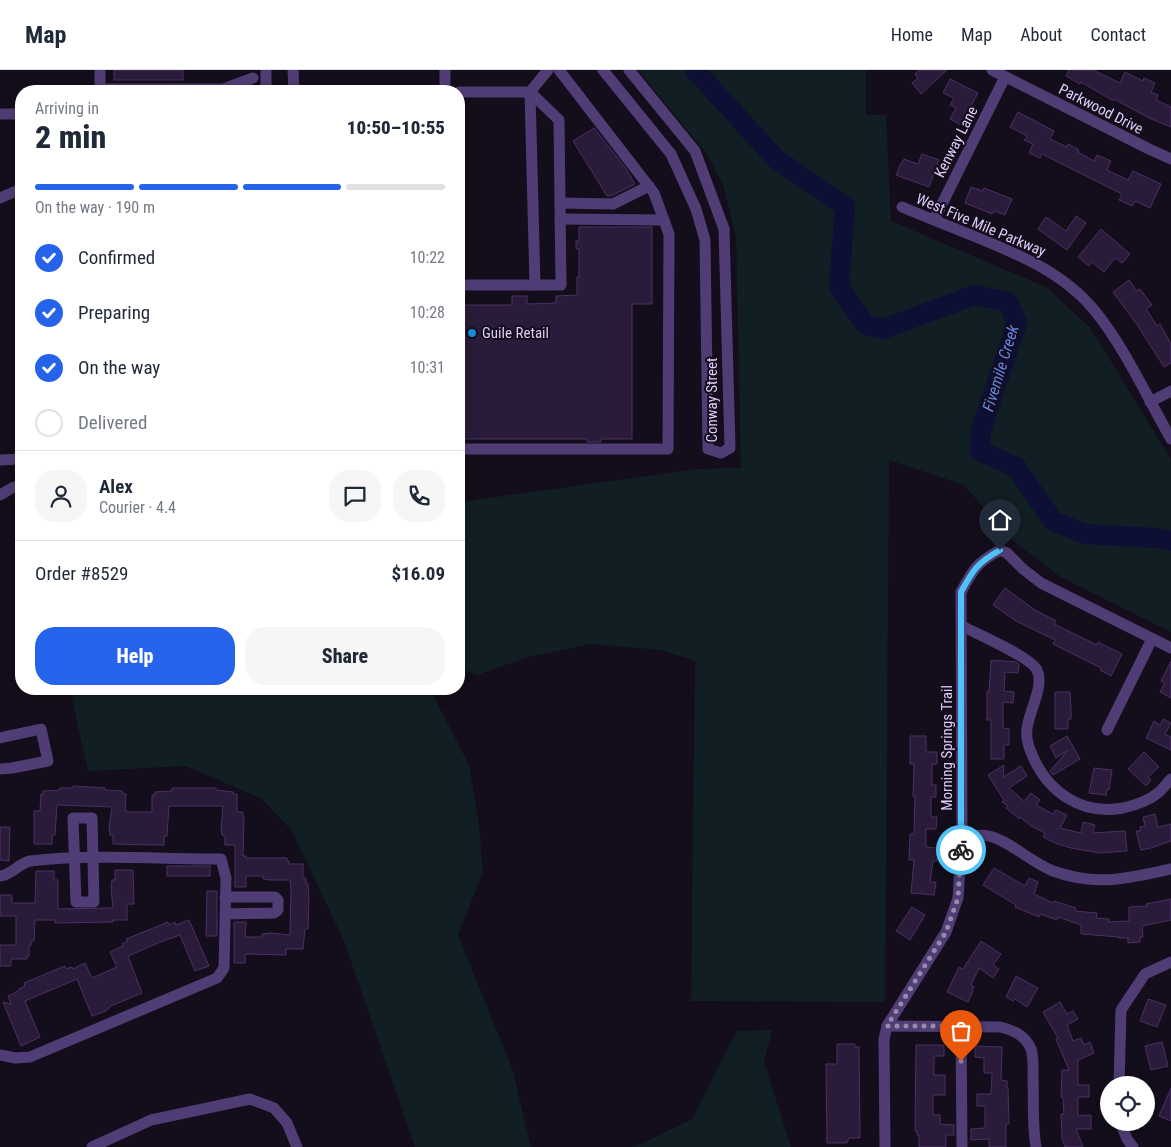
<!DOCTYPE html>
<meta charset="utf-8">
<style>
body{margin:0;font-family:"Roboto Condensed",sans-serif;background:#f6f6f7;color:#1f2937;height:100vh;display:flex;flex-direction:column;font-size:19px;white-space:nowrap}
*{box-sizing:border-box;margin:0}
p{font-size:16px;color:#747a83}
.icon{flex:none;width:28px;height:28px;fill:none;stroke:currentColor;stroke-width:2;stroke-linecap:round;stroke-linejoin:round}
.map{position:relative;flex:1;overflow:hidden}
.drawer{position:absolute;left:15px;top:15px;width:450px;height:610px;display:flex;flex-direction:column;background:#fff;border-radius:20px;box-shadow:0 2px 12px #0003}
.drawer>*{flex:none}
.buttons{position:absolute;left:1100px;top:1006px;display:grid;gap:10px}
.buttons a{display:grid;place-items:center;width:55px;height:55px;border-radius:50%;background:#fff;box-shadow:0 2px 12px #0003;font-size:25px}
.pin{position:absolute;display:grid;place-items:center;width:42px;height:42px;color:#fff;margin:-51px -21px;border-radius:50% 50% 50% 0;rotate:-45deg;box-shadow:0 0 5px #0007}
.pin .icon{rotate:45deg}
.courier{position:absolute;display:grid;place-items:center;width:50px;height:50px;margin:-25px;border:4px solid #4fc3f7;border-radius:50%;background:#fff;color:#222;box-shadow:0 1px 6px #0007}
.overview em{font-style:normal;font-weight:800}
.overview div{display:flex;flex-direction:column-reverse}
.overview{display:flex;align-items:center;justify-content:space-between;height:85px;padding:0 20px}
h1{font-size:32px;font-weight:800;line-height:38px}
.bar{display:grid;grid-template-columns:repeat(4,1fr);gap:8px 5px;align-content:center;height:60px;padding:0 20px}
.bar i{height:6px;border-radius:4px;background:#e0e1e3}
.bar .on{background:#2563eb}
.bar p{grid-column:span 4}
.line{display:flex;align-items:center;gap:12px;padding:0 20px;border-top:1px solid #e0e1e3}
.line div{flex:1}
.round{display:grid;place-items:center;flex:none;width:52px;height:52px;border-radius:20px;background:#f6f6f7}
ol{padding:0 20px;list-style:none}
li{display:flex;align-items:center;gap:15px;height:55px}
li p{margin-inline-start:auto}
li .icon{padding:5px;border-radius:50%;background:#2563eb;color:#fff;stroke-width:4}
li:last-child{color:#747a83}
li i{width:28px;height:28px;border:2px solid #e0e1e3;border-radius:50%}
.primary-button{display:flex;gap:10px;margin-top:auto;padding:10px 20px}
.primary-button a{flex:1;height:58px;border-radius:20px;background:#2563eb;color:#fff;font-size:20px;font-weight:800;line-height:58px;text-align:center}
.primary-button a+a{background:#f6f6f7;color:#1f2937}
header{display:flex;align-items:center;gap:30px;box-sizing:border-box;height:70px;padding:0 25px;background:#fff;border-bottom:1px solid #e0e1e3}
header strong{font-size:24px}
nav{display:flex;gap:28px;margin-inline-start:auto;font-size:18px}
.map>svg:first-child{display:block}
.green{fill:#111f24}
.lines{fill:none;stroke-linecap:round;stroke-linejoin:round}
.river{stroke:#0d1034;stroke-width:20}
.building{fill:#2b1b3a;stroke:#4a3063}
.minor{stroke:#503d75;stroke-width:11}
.done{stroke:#988aab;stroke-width:5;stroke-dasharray:0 9}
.route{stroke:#4fc3f7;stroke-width:6}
.poi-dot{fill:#188dda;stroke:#140d1b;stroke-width:2}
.labels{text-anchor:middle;stroke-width:4;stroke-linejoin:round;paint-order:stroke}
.street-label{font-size:15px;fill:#dfcdf9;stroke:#140d1b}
.poi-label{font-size:15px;fill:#dfcdf9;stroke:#140d1b;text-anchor:start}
.water-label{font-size:16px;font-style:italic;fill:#6686ee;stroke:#140d1b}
</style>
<header>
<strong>Map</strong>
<nav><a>Home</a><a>Map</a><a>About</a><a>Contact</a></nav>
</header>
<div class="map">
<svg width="1171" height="1077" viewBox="0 0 1171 1077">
<rect width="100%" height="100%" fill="#140d1b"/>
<g class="green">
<path d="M638,0H866V45H886L891,151L1048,218L1091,259L1171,389V562L1059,506L1012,470L964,415L889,390L885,932L691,931L695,591L661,580L591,574L529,587L477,605L459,598V432L698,399L741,398L736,166L723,114L706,83Z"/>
<path d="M74,619H430L469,695L479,755L483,802L458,865L512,998L531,1077H415L344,871L292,761L262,729L186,696L88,701L72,630Z"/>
<path d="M772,960L764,992L791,1077H632L643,1073L692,1049L737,961Z"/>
</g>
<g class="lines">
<path class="river" d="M695,0L776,89L845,136L839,217L866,255L883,259L975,225L1008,232L1017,253L981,360L980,381L1016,397L1053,451L1085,464L1158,468L1171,471"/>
</g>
<g class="building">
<rect x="114" y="0" width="69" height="10"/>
<path d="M919,0H947L921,24L912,13L918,8L915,4Z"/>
<path d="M1069,0H1093L1120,13L1125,2L1143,11L1144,8L1155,13L1151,22L1158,25L1156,30L1171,37V57L1149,48L1116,30H1112L1081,12L1080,14L1066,6Z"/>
<path d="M950,9L978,23L961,55L950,49L956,38L950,35L954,28L943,23Z"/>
<path d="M1018,42L1054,61L1050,69L1067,77L1068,74L1079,80L1078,82L1094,91L1097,85L1111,91L1107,100L1128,110L1133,101L1161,114L1150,138L1135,131L1132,136L1119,130L1122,124L1042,84L1040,88L1029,83L1033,74L1024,70L1027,66L1010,57Z"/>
<path d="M594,58L625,97L635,114L611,126H607L573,71Z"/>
<path d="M922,84L939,90L929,117L896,105L901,93H902L904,89L918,94Z"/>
<path d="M971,117L983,121L984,118L1012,129L1005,145L994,141L992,144L965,133Z"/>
<path d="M1076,146L1086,153L1067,180L1038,159L1046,147L1066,161Z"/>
<path d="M579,157H652V234H632V369H601V372H587V369H459V235H512V226H527V234L556,233V226L577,225V207H579V179H576V171H579Z"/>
<path d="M1101,159L1130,184L1122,193L1115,188L1104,202L1092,192L1089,196L1078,187Z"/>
<path d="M1129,210L1137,221L1140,219L1152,235L1146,239L1157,256L1160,254L1171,274V293L1164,297L1138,256L1113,222Z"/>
<path d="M1005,518L1035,540L1056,551L1054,554L1097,575L1098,572L1122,584L1111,606L1100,600L1101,598L1053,574L1055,570L1016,551L993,535Z"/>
<path d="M991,590L1016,592L1019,594L1018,603L1005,602L1004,621L1014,622L1013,633L1003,632V658L1009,659V675H1004V689H991V650H987V621H989Z"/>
<path d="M1171,591V628L1160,622L1165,613L1161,611Z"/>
<path d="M1055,622H1070L1071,638V649H1068V659H1055Z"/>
<path d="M1163,649L1171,653L1165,664L1171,667V680L1146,668L1154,651L1160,655Z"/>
<path d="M910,666H926V682H937V694H932V715H936V727H931V747H937L936,759H926V777L937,778V791H933L930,812H936L934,825L911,823L914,790H909L910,764H914L915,726H913L914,694H910Z"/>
<path d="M1067,666L1080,689L1053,705L1050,701L1068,680L1056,688L1050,676Z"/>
<path d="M1144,682L1159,697L1148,707L1151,710L1146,716L1128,699Z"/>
<path d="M1004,695L1003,707L1021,696L1027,706L1009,718L1024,731L1031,723L1040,730L1036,735L1053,744L1056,740L1067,745L1060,758L1081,763L1083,752L1095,755L1093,763L1125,761L1127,781L1100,783L1071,778L1055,773L1043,767L1045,763L1031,756L1020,747L1019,749L1006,738L1008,736L1002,732L1004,730L988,705Z"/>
<path d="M1094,698L1112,700L1109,720H1107L1106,725L1089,723Z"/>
<path d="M73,716L105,718V720L122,721V723L126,724L125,741L131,742H152V725H155V722L172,721V718H216V720L233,722V724H237V742H243V747H244L243,786H246V788H287V791H289V794H303V808H306V814H308L309,827L308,859H305L303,879H286V885L245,884V893H234V852H246L245,867H262V864L270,863L290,865L291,818L290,810H270L263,809V806H246V817H235V775H225V766L222,765L221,758L223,736H169L167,766H164V775H151L113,774V765H110L109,757L112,737L57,735L55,765H52V774H34V741H40L41,724H43V721L60,720V718H73Z"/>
<path d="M1155,744L1158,757L1171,754V771L1151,778L1141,780L1136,761H1141L1140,757L1145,756L1143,747Z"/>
<path d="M0,757H10L9,791L0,790Z"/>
<rect x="167" y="796" width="43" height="10"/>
<path d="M994,798L1025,816L1029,808L1038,812L1034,824L1053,833L1054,831L1076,838L1075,841L1097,843L1096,848L1109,849V852L1129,851V837L1147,836L1146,834L1171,829V850L1142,856L1143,867H1140V872L1128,873V868H1119V867L1081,864V855L1058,847L1057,850L1040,844L1039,847L1015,837L1016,835L983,815Z"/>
<path d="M115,800H133L134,834H127V850H113V852L55,853V850H35L34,871H31V876H29V886H27V889H11V896H0V875H16V846H0V825H12V833H35L36,801H54V810H58V839L113,838L111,818L112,810H115Z"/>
<path d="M207,821H217V866H206Z"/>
<path d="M912,837L925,845L910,870L896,861Z"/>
<path d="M189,850L209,896L195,901L180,865L158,873L128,886L142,923L111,936L106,941L92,946L77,909L25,931L40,967L21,976L3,932L11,934L8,926L20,920L19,919L25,916L24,913L65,896L66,899L72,897L73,899L85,893L92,908L117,897L110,882L123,876L122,874L128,871L126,869L168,852L169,855L175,852L176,855Z"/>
<path d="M981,871L1001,884L993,895L999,899L993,908L979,898L971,915L974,917L972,920L973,921L968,932L947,922L959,897L963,899Z"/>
<path d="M1016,906L1038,918L1027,937L1015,929L1013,931L1006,927Z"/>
<path d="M1148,929L1166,935L1157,957L1140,951Z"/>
<path d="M1060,932L1067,944L1073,941L1078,949L1067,955L1073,971L1081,968L1084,975L1090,972L1094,983L1078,990V1015H1089V1027H1078V1046L1091,1045V1059H1076L1083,1077H1065L1062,1069L1061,1044H1064L1063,1027H1061L1062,1000H1069L1056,969L1058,968L1043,942Z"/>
<path d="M1162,972L1168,996L1151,1000L1145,976Z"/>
<path d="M837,974H855V977H859L860,1068H849L847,1073H827L826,994H837Z"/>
<path d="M916,975H944V986H934V1005H945V1025H933V1045H940V1054L954,1055V1065H946V1077H919V1065H917V1061H915Z"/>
<path d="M975,976L1002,977L1001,1010L1007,1011V1018H1008L1009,1054H1006V1077H989V1069L971,1070V1059L985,1058V1036H977V1024H991L992,1003H984V988L975,987Z"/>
<path d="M1171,1018V1051L1159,1046Z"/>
</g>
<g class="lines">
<g class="minor">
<path d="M100,0V19H223L253,8"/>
<path d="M266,0V21"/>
<path d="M293,0L294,21"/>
<path d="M445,0V21"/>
<path d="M603,0L671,84L696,139L705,170L708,379L721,383L730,378L724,159L695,81L629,0"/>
<path d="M992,0L1149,79L1171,89"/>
<path d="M416,21H421"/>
<path d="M459,22H530L548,0"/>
<path d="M530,22L535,215"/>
<path d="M0,44H21"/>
<path d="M0,128L21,119"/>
<path d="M560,133L613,134L649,116"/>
<path d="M902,137C926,147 951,157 976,167C1020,185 1064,203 1095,241C1125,278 1147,327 1171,369"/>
<path d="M560,149L664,150"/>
<path d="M934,150L1005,7"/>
<path d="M459,215H561L559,50L530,22"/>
<path d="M1150,332L1171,321"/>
<path d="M459,379H668L669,164L654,123L559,0"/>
<path d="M0,390L21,389"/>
<path d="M0,425L12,418L21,415"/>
<path d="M962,556C977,564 1031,587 1037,600C1045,616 1028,643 1027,659C1026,666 1028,676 1031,682C1046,721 1081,746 1123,738C1136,735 1148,731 1158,723C1163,719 1167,713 1171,709"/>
<path d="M1107,660L1152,569"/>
<path d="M0,668L41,659L48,691L12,698L0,699"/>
<path d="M73,748H92L94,832H76Z"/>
<path d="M962,766C970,766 980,764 989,766C1008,770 1032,793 1053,801C1097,817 1128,808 1171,799"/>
<path d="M0,806C12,805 19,793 30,791C92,784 159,789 221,789L226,808L224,898L217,908L30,987L15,988L0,985"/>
<path d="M225,844L274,843L278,840V830L275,827H225"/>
<path d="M887,956L1000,957C1013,960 1025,965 1031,979C1034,988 1033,1000 1033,1010C1034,1032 1032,1055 1036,1077"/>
<path d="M961,956L962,1077"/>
<path d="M1119,1015L1121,940L1145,904L1171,892"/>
<path d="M1120,1052L1127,1069L1133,1077"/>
<path d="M92,1077L151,1050L250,1029L274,1038L287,1053L297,1077"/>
<path d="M885,1077L884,969L887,956L946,862L958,828L962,766L961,522C973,500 976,493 1000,480L1007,483L1023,499L1041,513L1171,578"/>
</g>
</g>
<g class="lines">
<path class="done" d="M961,991V956H887L946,862L958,828L961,780"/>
<path class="route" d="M961,780V522C973,500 977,493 1000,480"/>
</g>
<circle class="poi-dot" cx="472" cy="263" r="5"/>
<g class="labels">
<g class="street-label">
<text transform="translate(1101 39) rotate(27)" y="5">Parkwood Drive</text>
<text transform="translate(956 72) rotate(-63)" y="5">Kenway Lane</text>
<text transform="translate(981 155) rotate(23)" y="5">West Five Mile Parkway</text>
<text transform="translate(712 330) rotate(-90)" y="5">Conway Street</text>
<text transform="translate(947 678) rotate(-90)" y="5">Morning Springs Trail</text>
</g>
<g class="poi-label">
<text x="482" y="268">Guile Retail</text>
</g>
<g class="water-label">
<text transform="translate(1000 298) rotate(-73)" y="6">Fivemile Creek</text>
</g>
</g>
</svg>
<div class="buttons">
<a><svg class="icon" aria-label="locate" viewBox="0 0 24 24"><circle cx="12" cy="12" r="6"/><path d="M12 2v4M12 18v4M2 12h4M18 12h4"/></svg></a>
</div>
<div class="pin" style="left:961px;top:991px;background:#ea580c"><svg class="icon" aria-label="bag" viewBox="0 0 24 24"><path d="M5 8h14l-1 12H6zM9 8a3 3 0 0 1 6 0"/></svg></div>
<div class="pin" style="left:1000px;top:480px;background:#1f2937"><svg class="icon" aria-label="home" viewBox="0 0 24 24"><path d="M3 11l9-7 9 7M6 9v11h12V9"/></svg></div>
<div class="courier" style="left:961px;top:780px"><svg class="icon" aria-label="bike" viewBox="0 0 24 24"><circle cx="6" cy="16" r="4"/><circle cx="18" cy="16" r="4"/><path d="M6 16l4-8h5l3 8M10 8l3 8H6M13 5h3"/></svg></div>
<section class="drawer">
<div class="overview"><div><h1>2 min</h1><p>Arriving in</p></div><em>10:50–10:55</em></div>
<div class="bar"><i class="on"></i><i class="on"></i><i class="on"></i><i></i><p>On the way · 190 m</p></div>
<ol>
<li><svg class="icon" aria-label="check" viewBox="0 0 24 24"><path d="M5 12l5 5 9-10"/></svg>Confirmed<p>10:22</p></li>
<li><svg class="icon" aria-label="check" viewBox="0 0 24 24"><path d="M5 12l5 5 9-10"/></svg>Preparing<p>10:28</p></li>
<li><svg class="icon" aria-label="check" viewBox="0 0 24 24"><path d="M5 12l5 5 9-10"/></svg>On the way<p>10:31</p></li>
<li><i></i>Delivered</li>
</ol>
<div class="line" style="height:90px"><a class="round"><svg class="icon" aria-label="person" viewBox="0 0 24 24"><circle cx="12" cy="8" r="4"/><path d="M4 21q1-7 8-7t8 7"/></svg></a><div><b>Alex</b><p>Courier · 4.4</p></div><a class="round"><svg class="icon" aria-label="chat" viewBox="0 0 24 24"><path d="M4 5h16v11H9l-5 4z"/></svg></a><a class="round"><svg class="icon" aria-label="phone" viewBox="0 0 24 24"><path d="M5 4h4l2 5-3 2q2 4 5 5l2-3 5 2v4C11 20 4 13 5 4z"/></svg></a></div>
<div class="line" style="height:65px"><div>Order #8529</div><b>$16.09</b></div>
<div class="primary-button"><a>Help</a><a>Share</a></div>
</section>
</div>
